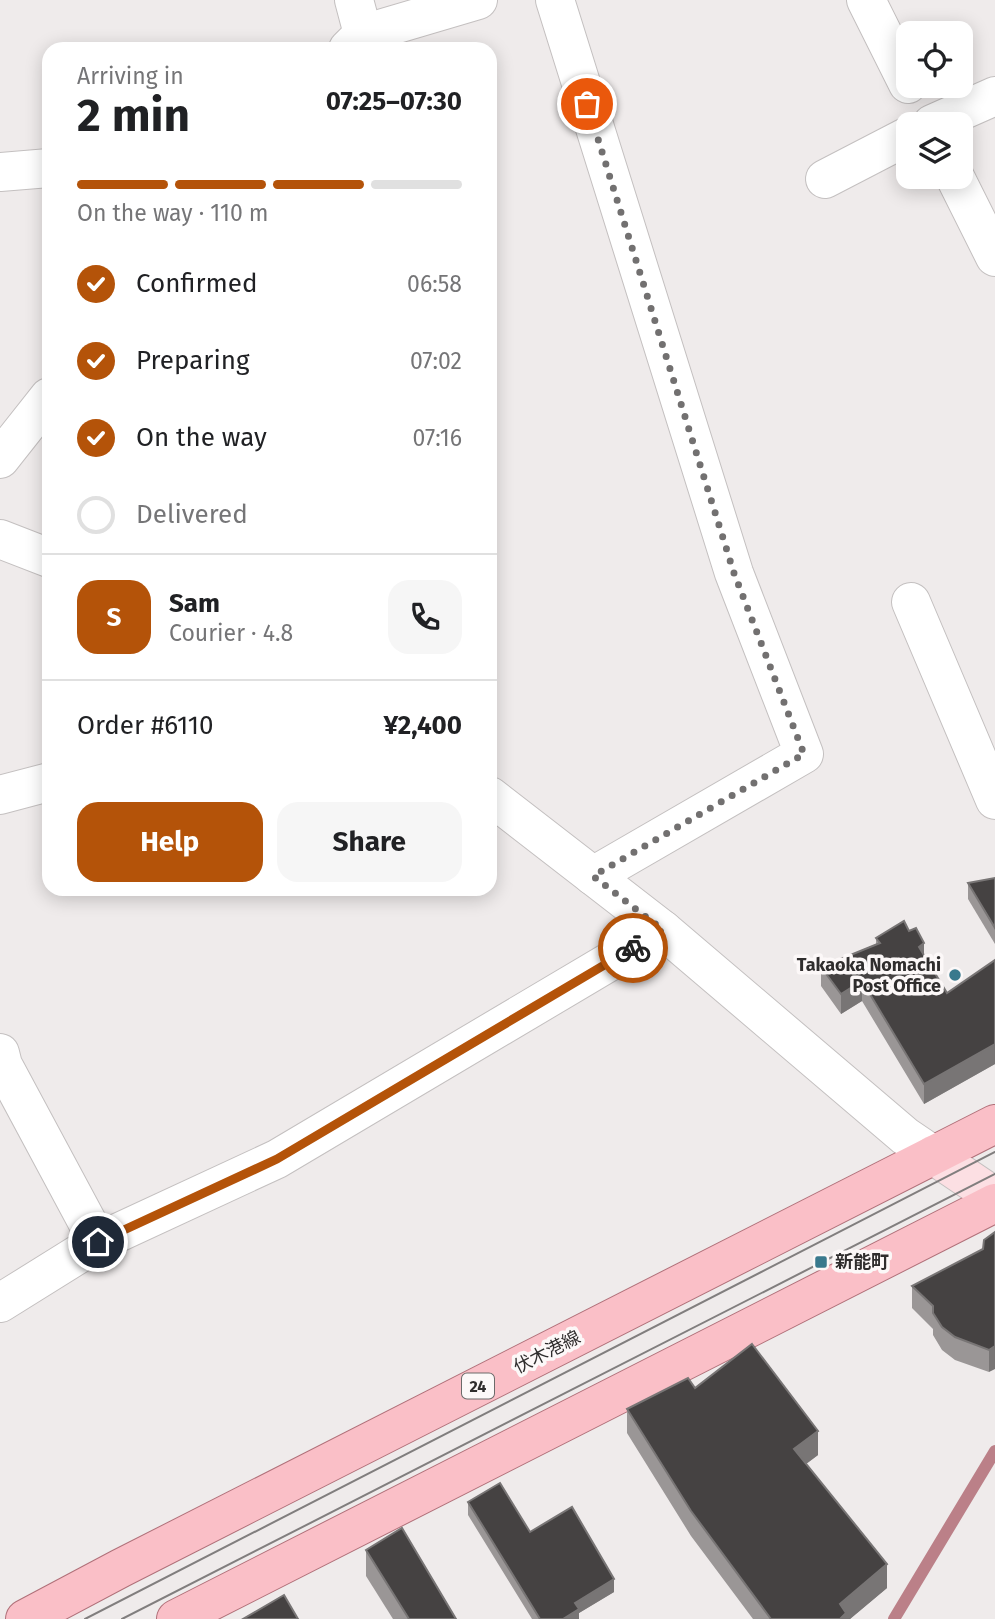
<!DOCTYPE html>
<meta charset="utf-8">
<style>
body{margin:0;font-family:"Fira Sans","Noto Sans JP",sans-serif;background:#f6f6f6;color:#202124;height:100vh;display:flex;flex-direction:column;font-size:26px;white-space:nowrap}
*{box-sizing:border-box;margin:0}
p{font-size:23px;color:#757577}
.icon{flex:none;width:38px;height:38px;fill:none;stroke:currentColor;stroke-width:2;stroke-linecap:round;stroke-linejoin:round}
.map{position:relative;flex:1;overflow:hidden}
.drawer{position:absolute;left:42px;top:42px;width:455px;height:854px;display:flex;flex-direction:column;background:#fff;border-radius:21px;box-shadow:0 4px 18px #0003}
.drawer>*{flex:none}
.tools{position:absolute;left:896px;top:21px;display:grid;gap:14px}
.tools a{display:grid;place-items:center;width:77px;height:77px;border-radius:14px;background:#fff;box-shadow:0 4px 18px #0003;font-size:35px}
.pin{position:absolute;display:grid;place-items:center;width:60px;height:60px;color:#fff;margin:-30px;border:4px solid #fff;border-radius:50%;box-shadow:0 2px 7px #0007}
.courier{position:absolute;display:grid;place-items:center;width:70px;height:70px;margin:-35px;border:5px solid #b45309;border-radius:50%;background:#fff;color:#222;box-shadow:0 2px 9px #0007}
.head em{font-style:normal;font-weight:700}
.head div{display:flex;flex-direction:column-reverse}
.head{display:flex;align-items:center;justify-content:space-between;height:119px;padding:0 35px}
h1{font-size:46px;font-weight:700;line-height:52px}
.bar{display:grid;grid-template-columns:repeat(4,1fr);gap:10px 7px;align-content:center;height:84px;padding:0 35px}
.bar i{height:9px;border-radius:5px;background:#e0e0e0}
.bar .on{background:#b45309}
.bar p{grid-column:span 4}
.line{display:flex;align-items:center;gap:18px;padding:0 35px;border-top:2px solid #e0e0e0}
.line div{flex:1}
.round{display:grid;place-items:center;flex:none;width:74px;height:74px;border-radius:21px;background:#f6f6f6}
ol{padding:0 35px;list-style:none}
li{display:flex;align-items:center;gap:21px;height:77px}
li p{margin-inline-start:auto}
li .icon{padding:7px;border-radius:50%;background:#b45309;color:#fff;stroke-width:4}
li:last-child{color:#757577}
li i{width:38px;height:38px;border:4px solid #e0e0e0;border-radius:50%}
.primary-button{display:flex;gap:14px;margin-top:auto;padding:14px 35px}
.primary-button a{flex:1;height:80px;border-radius:21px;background:#b45309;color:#fff;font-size:28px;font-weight:700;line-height:80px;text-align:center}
.primary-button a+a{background:#f6f6f6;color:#202124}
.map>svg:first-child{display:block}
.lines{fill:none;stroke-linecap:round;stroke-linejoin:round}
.stream{stroke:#bb8088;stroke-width:12}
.street-casing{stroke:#c4c0c0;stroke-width:40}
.secondary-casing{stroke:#c4c0c0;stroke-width:40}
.primary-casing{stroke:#b07079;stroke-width:40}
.street{stroke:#fff;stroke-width:38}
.secondary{stroke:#fcdfe3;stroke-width:38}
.primary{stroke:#fabfc7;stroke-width:38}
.tram{stroke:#817e7e;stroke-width:2}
.wall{fill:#9a9696}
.shaded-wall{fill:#787575}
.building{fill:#454242;stroke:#787575;stroke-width:2}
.done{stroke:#727070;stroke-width:7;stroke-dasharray:0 12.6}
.route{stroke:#b45309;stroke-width:9}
.poi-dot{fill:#39798d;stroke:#fcf8f8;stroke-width:2.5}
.labels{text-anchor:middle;stroke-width:7;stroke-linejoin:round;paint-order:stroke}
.shield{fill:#fcf8f8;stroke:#6c6a6a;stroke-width:2}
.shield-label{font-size:16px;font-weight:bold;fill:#2f2d2d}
.poi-label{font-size:18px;font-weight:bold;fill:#2f2d2d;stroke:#fcf8f8;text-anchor:end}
.street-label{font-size:18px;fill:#2f2d2d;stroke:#fcf8f8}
</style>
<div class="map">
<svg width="995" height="1619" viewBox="0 0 995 1619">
<rect width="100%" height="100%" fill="#efebeb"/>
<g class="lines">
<path class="stream" d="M894,1619L995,1451"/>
<g class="street-casing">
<g id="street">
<path d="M354,0L363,34"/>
<path d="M555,0L734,573L804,754L593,876"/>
<path d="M866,0L908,84"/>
<path d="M348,49L363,34L478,0"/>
<path d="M932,124L995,96"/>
<path d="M0,172L49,168"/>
<path d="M955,177L995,257"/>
<path d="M825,179L908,136"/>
<path d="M0,459L49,397"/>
<path d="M0,539L49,558"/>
<path d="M911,602L995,800"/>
<path d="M0,795L49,782"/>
<path d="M490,796L663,930L905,1136L933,1155"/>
<path d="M0,1053L3,1065L98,1242"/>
<path d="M0,1303L98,1242L277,1159L663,930"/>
</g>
</g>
<g class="secondary-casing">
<path id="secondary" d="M933,1155L995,1197"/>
</g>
<g class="primary-casing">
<g id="primary">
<path d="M25,1619L121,1568L995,1124"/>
<path d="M176,1619L995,1203"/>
</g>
</g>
<use href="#street" class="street"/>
<use href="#secondary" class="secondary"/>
<use href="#primary" class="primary"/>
<g class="tram">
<path d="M85,1619L995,1152"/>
<path d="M122,1619L995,1174"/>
</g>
</g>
<g class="wall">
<path d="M995,878V944L968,899V883Z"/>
<path d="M876,938L924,955L947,993L995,960V1064L924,1104L862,1001L841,1014L821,986V967L876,944Z"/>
<path d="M995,1232L989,1372L955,1360L942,1350L933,1335V1329L912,1308V1286L983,1249Z"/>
<path d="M695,1388L818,1455L806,1464L887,1588L850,1619H753L691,1536L627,1433V1409Z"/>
<path d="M468,1502L530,1532L614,1592L579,1613V1619H532L468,1515Z"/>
<path d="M366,1550L456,1619H393L366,1576Z"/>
</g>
<g class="shaded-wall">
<path d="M924,943V963L919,947Z"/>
<path d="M862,981V1001L841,1014V994Z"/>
<path d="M995,1044V1064L924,1104V1084Z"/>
<path d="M995,1346V1369L989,1372V1350Z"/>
<path d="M818,1431V1455L794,1473V1449Z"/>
<path d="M887,1564V1588L850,1619H840V1604Z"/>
<path d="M614,1579V1592L579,1613V1619H563L575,1603Z"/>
</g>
<g class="building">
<path d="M995,878V928L968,883Z"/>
<path d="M904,921L909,931L916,928L924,943L919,947L947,993L995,960V1044L924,1084L862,981L841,994L821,967L880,943L876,938Z"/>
<path d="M995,1232V1346L989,1350L955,1337L942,1327L933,1313V1306L912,1286L983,1249L984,1240Z"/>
<path d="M752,1344L818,1431L794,1449L887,1564L840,1604L846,1613L840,1619H771L691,1511L627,1409L688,1378L695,1388Z"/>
<path d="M500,1483L530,1532L572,1507L614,1579L575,1603L579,1609L563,1619H540L468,1502Z"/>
<path d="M402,1528L456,1619H409L366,1550Z"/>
<path d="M284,1595L298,1619H243Z"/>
</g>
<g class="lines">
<path class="done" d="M587,104L734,573L804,754L593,876L663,930L633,948"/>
<path class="route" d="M98,1242L277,1159L633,948"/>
</g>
<g class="poi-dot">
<circle cx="955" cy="975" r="7"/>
<rect x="814" y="1255" width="14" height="14" rx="3.5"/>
</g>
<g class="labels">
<rect class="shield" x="462" y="1373.5" width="32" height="25" rx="5"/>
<g class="shield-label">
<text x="478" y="1392">24</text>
</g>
<g class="poi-label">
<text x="941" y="971">Takaoka Nomachi<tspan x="941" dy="21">Post Office</tspan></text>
<text x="835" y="1268" text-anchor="start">新能町</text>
</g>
<g class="street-label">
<text transform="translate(547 1352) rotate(-27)" y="6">伏木港線</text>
</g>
</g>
</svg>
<div class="tools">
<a><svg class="icon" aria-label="locate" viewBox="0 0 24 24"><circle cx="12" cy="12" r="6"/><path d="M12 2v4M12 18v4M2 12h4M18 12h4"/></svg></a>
<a><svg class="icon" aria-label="layers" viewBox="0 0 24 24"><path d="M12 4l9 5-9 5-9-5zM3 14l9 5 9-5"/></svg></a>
</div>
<div class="pin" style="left:587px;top:104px;background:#ea580c"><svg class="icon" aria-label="bag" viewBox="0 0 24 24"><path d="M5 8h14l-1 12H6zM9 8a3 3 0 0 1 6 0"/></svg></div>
<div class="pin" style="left:98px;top:1242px;background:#1f2937"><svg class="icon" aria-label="home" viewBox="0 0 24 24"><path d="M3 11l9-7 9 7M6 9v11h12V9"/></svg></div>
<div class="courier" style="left:633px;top:948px"><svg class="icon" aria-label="bike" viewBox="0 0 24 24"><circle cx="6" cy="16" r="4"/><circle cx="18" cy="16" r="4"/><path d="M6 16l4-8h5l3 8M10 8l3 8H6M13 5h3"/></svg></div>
<section class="drawer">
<div class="head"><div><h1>2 min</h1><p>Arriving in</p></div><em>07:25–07:30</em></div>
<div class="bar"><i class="on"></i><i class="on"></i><i class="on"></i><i></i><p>On the way · 110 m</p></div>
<ol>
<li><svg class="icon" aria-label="check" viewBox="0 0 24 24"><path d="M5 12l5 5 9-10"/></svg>Confirmed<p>06:58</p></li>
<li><svg class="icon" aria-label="check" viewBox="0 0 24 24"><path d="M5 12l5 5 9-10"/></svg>Preparing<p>07:02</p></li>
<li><svg class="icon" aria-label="check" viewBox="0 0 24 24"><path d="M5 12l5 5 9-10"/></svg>On the way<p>07:16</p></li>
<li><i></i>Delivered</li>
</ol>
<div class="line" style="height:126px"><b class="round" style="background:#b45309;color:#fff">S</b><div><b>Sam</b><p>Courier · 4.8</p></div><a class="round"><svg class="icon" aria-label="phone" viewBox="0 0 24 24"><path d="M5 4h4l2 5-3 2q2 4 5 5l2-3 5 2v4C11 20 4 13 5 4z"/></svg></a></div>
<div class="line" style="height:91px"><div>Order #6110</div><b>¥2,400</b></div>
<div class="primary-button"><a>Help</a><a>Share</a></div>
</section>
</div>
